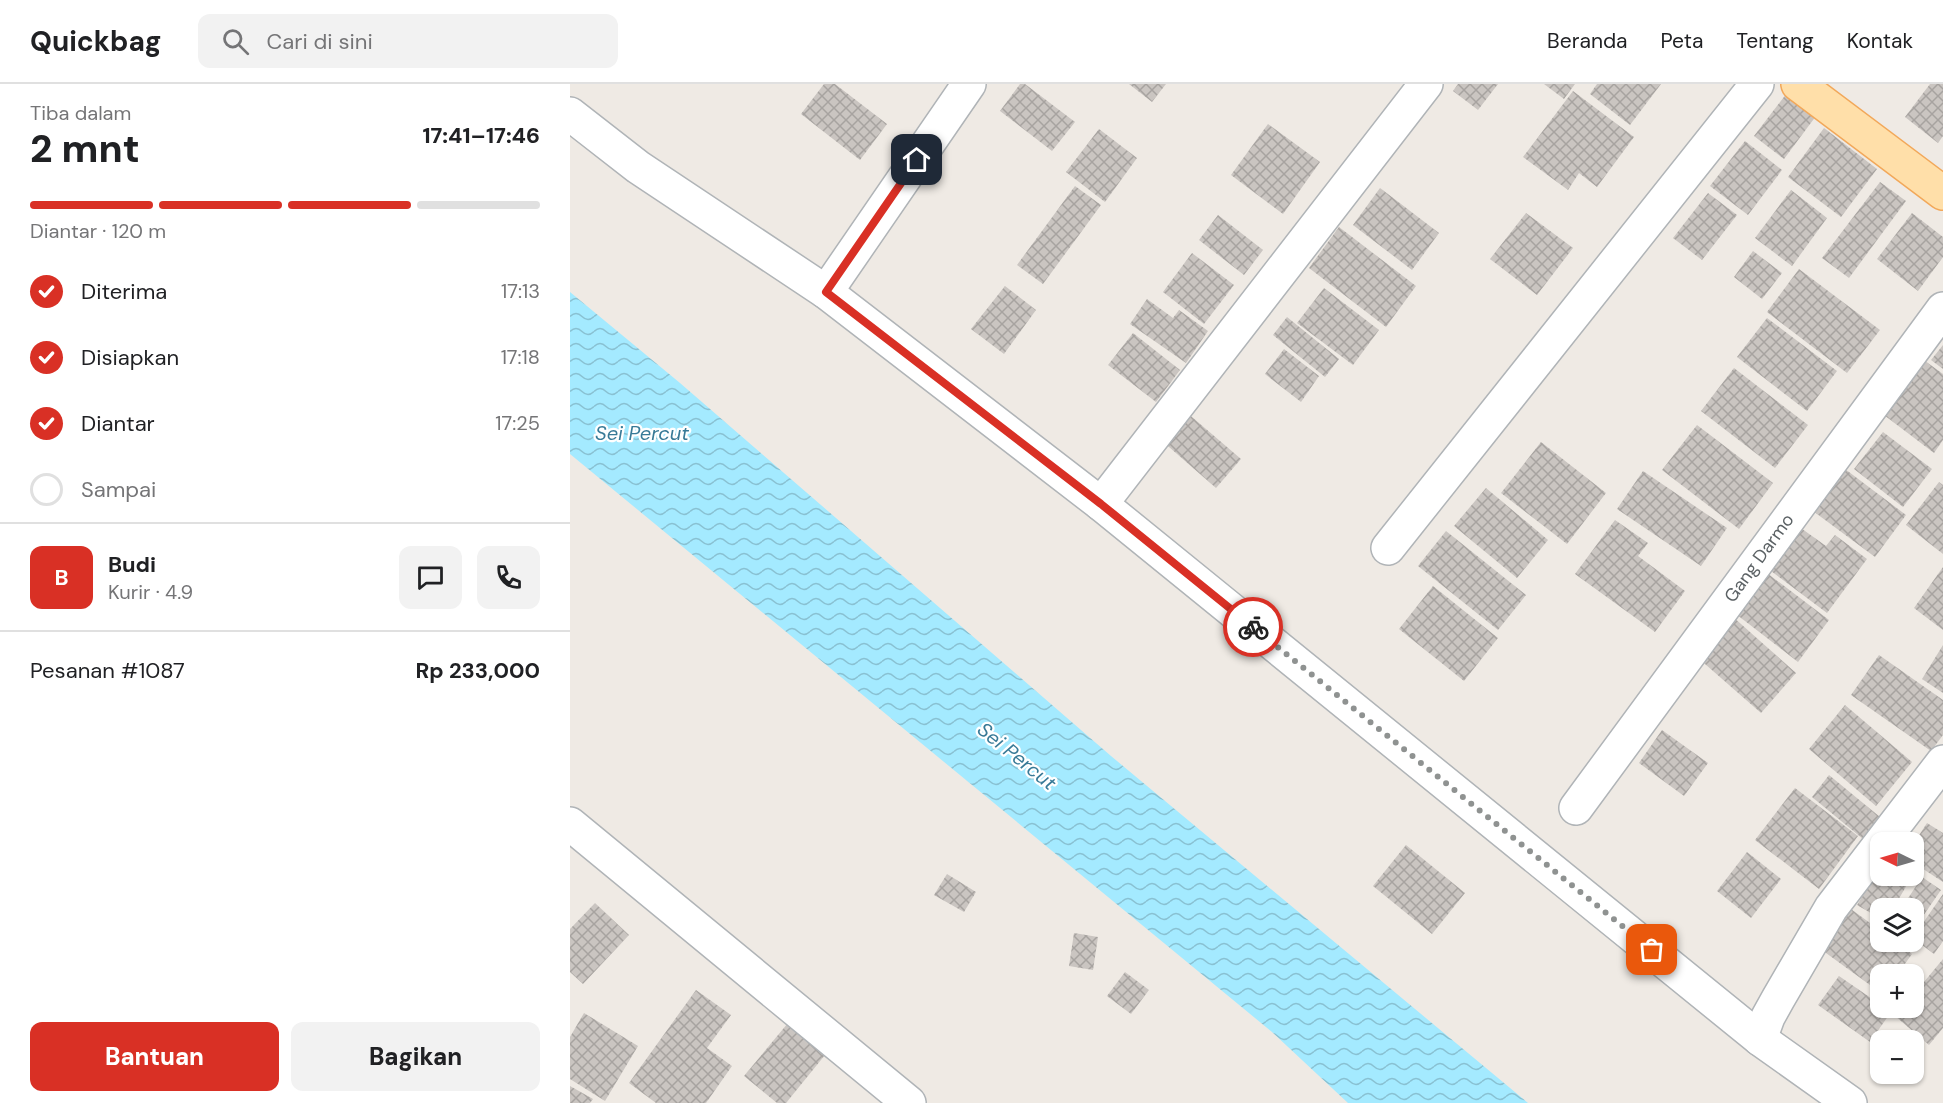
<!DOCTYPE html>
<html lang="id">
<meta charset="utf-8">
<style>
body{margin:0;font-family:"DM Sans",sans-serif;background:#f2f2f2;color:#202124;height:100vh;display:flex;flex-direction:column;font-size:22px;white-space:nowrap}
*{box-sizing:border-box;margin:0}
p{font-size:20px;color:#757577}
.icon{flex:none;width:33px;height:33px;fill:none;stroke:currentColor;stroke-width:2;stroke-linecap:round;stroke-linejoin:round}
.map{position:relative;flex:1;overflow:hidden}
.details{display:flex;flex-direction:column;background:#fff;width:570px}
.details>*{flex:none}
.needle{width:39px;rotate:275deg}
.controls{position:absolute;left:1300px;top:748px;display:grid;gap:12px}
.controls a{display:grid;place-items:center;width:54px;height:54px;border-radius:12px;background:#fff;box-shadow:0 2px 4px #0004;font-size:30px}
.pin{position:absolute;display:grid;place-items:center;width:51px;height:51px;color:#fff;margin:-26px;border-radius:12px;box-shadow:0 3px 9px #0006}
.courier{position:absolute;display:grid;place-items:center;width:60px;height:60px;margin:-30px;border:4px solid #d93025;border-radius:50%;background:#fff;color:#222;box-shadow:0 2px 8px #0007}
.head em{font-style:normal;font-weight:800}
.head div{display:flex;flex-direction:column-reverse}
.head{display:flex;align-items:center;justify-content:space-between;height:102px;padding:0 30px}
h1{font-size:39px;font-weight:800;line-height:45px}
.bar{display:grid;grid-template-columns:repeat(4,1fr);gap:9px 6px;align-content:center;height:72px;padding:0 30px}
.bar i{height:8px;border-radius:4px;background:#e0e0e0}
.bar .on{background:#d93025}
.bar p{grid-column:span 4}
.line{display:flex;align-items:center;gap:15px;padding:0 30px;border-top:2px solid #e0e0e0}
.line div{flex:1}
.round{display:grid;place-items:center;flex:none;width:63px;height:63px;border-radius:12px;background:#f2f2f2}
ol{padding:0 30px;list-style:none}
li{display:flex;align-items:center;gap:18px;height:66px}
li p{margin-inline-start:auto}
li .icon{padding:6px;border-radius:50%;background:#d93025;color:#fff;stroke-width:4}
li:last-child{color:#757577}
li i{width:33px;height:33px;border:3px solid #e0e0e0;border-radius:50%}
.button{display:flex;gap:12px;margin-top:auto;padding:12px 30px}
.button a{flex:1;height:69px;border-radius:12px;background:#d93025;color:#fff;font-size:24px;font-weight:800;line-height:69px;text-align:center}
.button a+a{background:#f2f2f2;color:#202124}
header{display:flex;align-items:center;gap:36px;box-sizing:border-box;height:84px;padding:0 30px;background:#fff;border-bottom:2px solid #e0e0e0}
header strong{font-size:28px}
nav{display:flex;gap:33px;margin-inline-start:auto;font-size:21px}
.search{width:420px;height:54px;background:#f2f2f2;display:flex;align-items:center;gap:15px;box-sizing:border-box;padding:0 21px;border-radius:12px;color:#757577;font-size:22px}
main{display:flex;flex:1;min-height:0}
.map>svg:first-child{display:block}
.water{fill:url(#water-waves)}
.building{fill:url(#building-cross-hatch)}
.lines{fill:none;stroke-linecap:round;stroke-linejoin:round}
.street-casing{stroke:#b0b4b7;stroke-width:36}
.primary-casing{stroke:#f2a85a;stroke-width:36}
.street{stroke:#fff;stroke-width:33}
.primary{stroke:#ffdfa9;stroke-width:33}
.done{stroke:#8f9291;stroke-width:6;stroke-dasharray:0 10.8}
.route{stroke:#d93025;stroke-width:8}
.labels{text-anchor:middle;stroke-width:4.5;stroke-linejoin:round;paint-order:stroke}
.street-label{font-size:18px;fill:#5c6265;stroke:#fff}
.water-label{font-size:20px;font-style:italic;fill:#387a97;stroke:#fff}
</style>
<header>
<strong>Quickbag</strong>
<div class="search"><svg class="icon" aria-label="search" viewBox="0 0 24 24"><circle cx="10" cy="10" r="6"/><path d="M15 15l6 6"/></svg>Cari di sini</div>
<nav><a>Beranda</a><a>Peta</a><a>Tentang</a><a>Kontak</a></nav>
</header>
<main>
<section class="details">
<div class="head"><div><h1>2 mnt</h1><p>Tiba dalam</p></div><em>17:41–17:46</em></div>
<div class="bar"><i class="on"></i><i class="on"></i><i class="on"></i><i></i><p>Diantar · 120 m</p></div>
<ol>
<li><svg class="icon" aria-label="check" viewBox="0 0 24 24"><path d="M5 12l5 5 9-10"/></svg>Diterima<p>17:13</p></li>
<li><svg class="icon" aria-label="check" viewBox="0 0 24 24"><path d="M5 12l5 5 9-10"/></svg>Disiapkan<p>17:18</p></li>
<li><svg class="icon" aria-label="check" viewBox="0 0 24 24"><path d="M5 12l5 5 9-10"/></svg>Diantar<p>17:25</p></li>
<li><i></i>Sampai</li>
</ol>
<div class="line" style="height:108px"><b class="round" style="background:#d93025;color:#fff">B</b><div><b>Budi</b><p>Kurir · 4.9</p></div><a class="round"><svg class="icon" aria-label="chat" viewBox="0 0 24 24"><path d="M4 5h16v11H9l-5 4z"/></svg></a><a class="round"><svg class="icon" aria-label="phone" viewBox="0 0 24 24"><path d="M5 4h4l2 5-3 2q2 4 5 5l2-3 5 2v4C11 20 4 13 5 4z"/></svg></a></div>
<div class="line" style="height:78px"><div>Pesanan #1087</div><b>Rp 233,000</b></div>
<div class="button"><a>Bantuan</a><a>Bagikan</a></div>
</section>
<div class="map">
<svg width="1373" height="1019" viewBox="0 0 1373 1019">
<defs>
<pattern id="water-waves" width="16" height="10" patternUnits="userSpaceOnUse" patternTransform="scale(1.5)"><rect width="16" height="10" fill="#a4eaff"/><path d="M0 5q4-4 8 0t8 0" fill="none" stroke="#89c1d2"/></pattern>
<pattern id="building-cross-hatch" width="8" height="8" patternUnits="userSpaceOnUse" patternTransform="scale(1.5)"><rect width="8" height="8" fill="#cac5c1"/><path d="M0 0l8 8M0 8l8-8" fill="none" stroke="#a7a3a0"/></pattern>
</defs>
<rect width="100%" height="100%" fill="#efeae4"/>
<path class="water" d="M0,208L110,299L541,672L958,1019H778L702,948L0,370Z"/>
<g class="building">
<path d="M254,0H265L317,40L290,76L231,30Z"/>
<path d="M450,0H455L505,38L482,67L430,27Z"/>
<path d="M559,0H596L582,18Z"/>
<path d="M888,0H928L908,26L883,7Z"/>
<path d="M974,0H1005L994,15Z"/>
<path d="M1027,0H1091L1060,41L1020,10Z"/>
<path d="M1360,0H1373V52L1368,59L1335,33Z"/>
<path d="M1220,5L1249,28L1214,75L1184,52Z"/>
<path d="M1003,7L1064,53L1027,103L1009,89L998,106L953,73Z"/>
<path d="M698,40L750,78L713,130L661,91Z"/>
<path d="M1254,44L1307,85L1271,133L1218,93Z"/>
<path d="M529,45L567,74L535,118L496,88Z"/>
<path d="M1175,57L1212,86L1178,131L1140,102Z"/>
<path d="M1310,98L1336,117L1279,194L1252,174Z"/>
<path d="M505,102L531,121L473,200L447,181Z"/>
<path d="M810,104L869,149L842,186L783,141Z"/>
<path d="M1221,106L1257,134L1222,182L1185,154Z"/>
<path d="M1138,109L1167,131L1132,176L1103,154Z"/>
<path d="M956,129L1003,164L967,211L920,175Z"/>
<path d="M1342,129L1373,153V173L1348,207L1307,175Z"/>
<path d="M648,131L693,166L674,191L629,156Z"/>
<path d="M769,143L846,202L816,243L739,184Z"/>
<path d="M1183,167L1212,189L1192,215L1164,193Z"/>
<path d="M622,169L664,201L634,240L593,208Z"/>
<path d="M1229,185L1310,246L1277,289L1197,228Z"/>
<path d="M435,202L466,226L434,270L401,245Z"/>
<path d="M754,204L809,246L783,281L727,239Z"/>
<path d="M577,215L603,234L609,226L638,247L616,279L560,240Z"/>
<path d="M717,233L769,275L755,293L703,251Z"/>
<path d="M1197,234L1267,287L1237,327L1167,273Z"/>
<path d="M563,249L610,286L586,318L538,281Z"/>
<path d="M1373,261V285L1361,276Z"/>
<path d="M714,265L749,292L731,318L695,290Z"/>
<path d="M1351,274L1373,290V356L1364,369L1310,328Z"/>
<path d="M1164,284L1238,341L1205,384L1131,327Z"/>
<path d="M615,327L671,375L646,404L591,356Z"/>
<path d="M1127,341L1203,399L1169,445L1092,386Z"/>
<path d="M1313,348L1362,385L1333,423L1284,385Z"/>
<path d="M971,358L1036,409L997,460L931,409Z"/>
<path d="M1275,385L1336,431L1305,473L1243,427Z"/>
<path d="M1073,387L1157,444L1131,482L1047,425Z"/>
<path d="M1369,398L1373,401V470L1336,441Z"/>
<path d="M916,404L978,456L947,494L884,442Z"/>
<path d="M1045,436L1078,459L1068,472L1115,507L1085,548L1005,490Z"/>
<path d="M1228,442L1256,462L1265,451L1297,475L1257,529L1197,484Z"/>
<path d="M876,447L956,511L928,546L848,482Z"/>
<path d="M1373,483V546L1344,524Z"/>
<path d="M1193,486L1259,536L1228,578L1162,527Z"/>
<path d="M863,502L928,554L894,597L829,545Z"/>
<path d="M1162,532L1226,589L1191,629L1127,573Z"/>
<path d="M1373,561V609L1352,595Z"/>
<path d="M1309,571L1373,616V651L1361,667L1281,611Z"/>
<path d="M1275,621L1342,678L1306,722L1239,665Z"/>
<path d="M1092,646L1138,679L1114,712L1069,679Z"/>
<path d="M1259,691L1310,733L1293,755L1242,713Z"/>
<path d="M1225,704L1288,752L1249,805L1185,756Z"/>
<path d="M1357,739L1373,749V798L1344,779V759Z"/>
<path d="M836,761L895,809L862,850L803,802Z"/>
<path d="M1177,768L1211,795L1181,834L1147,807Z"/>
<path d="M1311,782V792H1342L1323,825H1311V835L1287,821Z"/>
<path d="M377,790L406,808L394,828L364,811Z"/>
<path d="M1352,793L1371,806L1344,845V825H1331Z"/>
<path d="M1373,810V857L1364,870L1344,855V852Z"/>
<path d="M25,819L59,851L13,900L0,888V845Z"/>
<path d="M1274,820L1311,847V858H1326L1342,870L1327,891H1311V909L1245,861Z"/>
<path d="M504,849L528,853L523,886L499,882Z"/>
<path d="M1373,875V944L1359,961L1325,932L1332,924H1344V910Z"/>
<path d="M555,888L579,906L561,930L537,912Z"/>
<path d="M1269,892L1311,921V924H1315L1321,928L1300,958L1248,921Z"/>
<path d="M126,906L161,931L137,964L162,982L136,1019H86L59,999Z"/>
<path d="M14,929L68,962L35,1017L0,995V953Z"/>
<path d="M218,939L255,971L216,1019H207L174,992Z"/>
<path d="M0,1002L23,1015L20,1019H0Z"/>
</g>
<g class="lines">
<g class="street-casing">
<g id="street">
<path d="M0,30L68,83L256,208L531,420L1190,955L1280,1019"/>
<path d="M256,208L399,0"/>
<path d="M531,420L856,0"/>
<path d="M818,464L1187,0"/>
<path d="M1006,724L1373,225"/>
<path d="M0,740L339,1019"/>
<path d="M1190,955L1198,933L1208,915L1261,824L1373,678"/>
</g>
</g>
<g class="primary-casing">
<path id="primary" d="M1228,0L1373,109"/>
</g>
<use href="#street" class="street"/>
<use href="#primary" class="primary"/>
</g>
<g class="lines">
<path class="done" d="M683,543L1082,866"/>
<path class="route" d="M347,76L256,208L531,420L683,543"/>
</g>
<g class="labels">
<g class="street-label">
<text transform="translate(1189 474) rotate(-54)" y="6">Gang Darmo</text>
</g>
<g class="water-label">
<text x="72" y="356">Sei Percut</text>
<text transform="translate(447 672) rotate(39)" y="7">Sei Percut</text>
</g>
</g>
</svg>
<div class="controls">
<a><svg class="needle" viewBox="-14 -14 28 28"><path d="M0-13l5 13h-10z" fill="#e53935"/><path d="M0 13l5-13h-10z" fill="#757577"/></svg></a>
<a><svg class="icon" aria-label="layers" viewBox="0 0 24 24"><path d="M12 4l9 5-9 5-9-5zM3 14l9 5 9-5"/></svg></a>
<a>+</a>
<a>−</a>
</div>
<div class="pin" style="left:1082px;top:866px;background:#ea580c"><svg class="icon" aria-label="bag" viewBox="0 0 24 24"><path d="M5 8h14l-1 12H6zM9 8a3 3 0 0 1 6 0"/></svg></div>
<div class="pin" style="left:347px;top:76px;background:#1f2937"><svg class="icon" aria-label="home" viewBox="0 0 24 24"><path d="M3 11l9-7 9 7M6 9v11h12V9"/></svg></div>
<div class="courier" style="left:683px;top:543px"><svg class="icon" aria-label="bike" viewBox="0 0 24 24"><circle cx="6" cy="16" r="4"/><circle cx="18" cy="16" r="4"/><path d="M6 16l4-8h5l3 8M10 8l3 8H6M13 5h3"/></svg></div>
</div>
</main>
